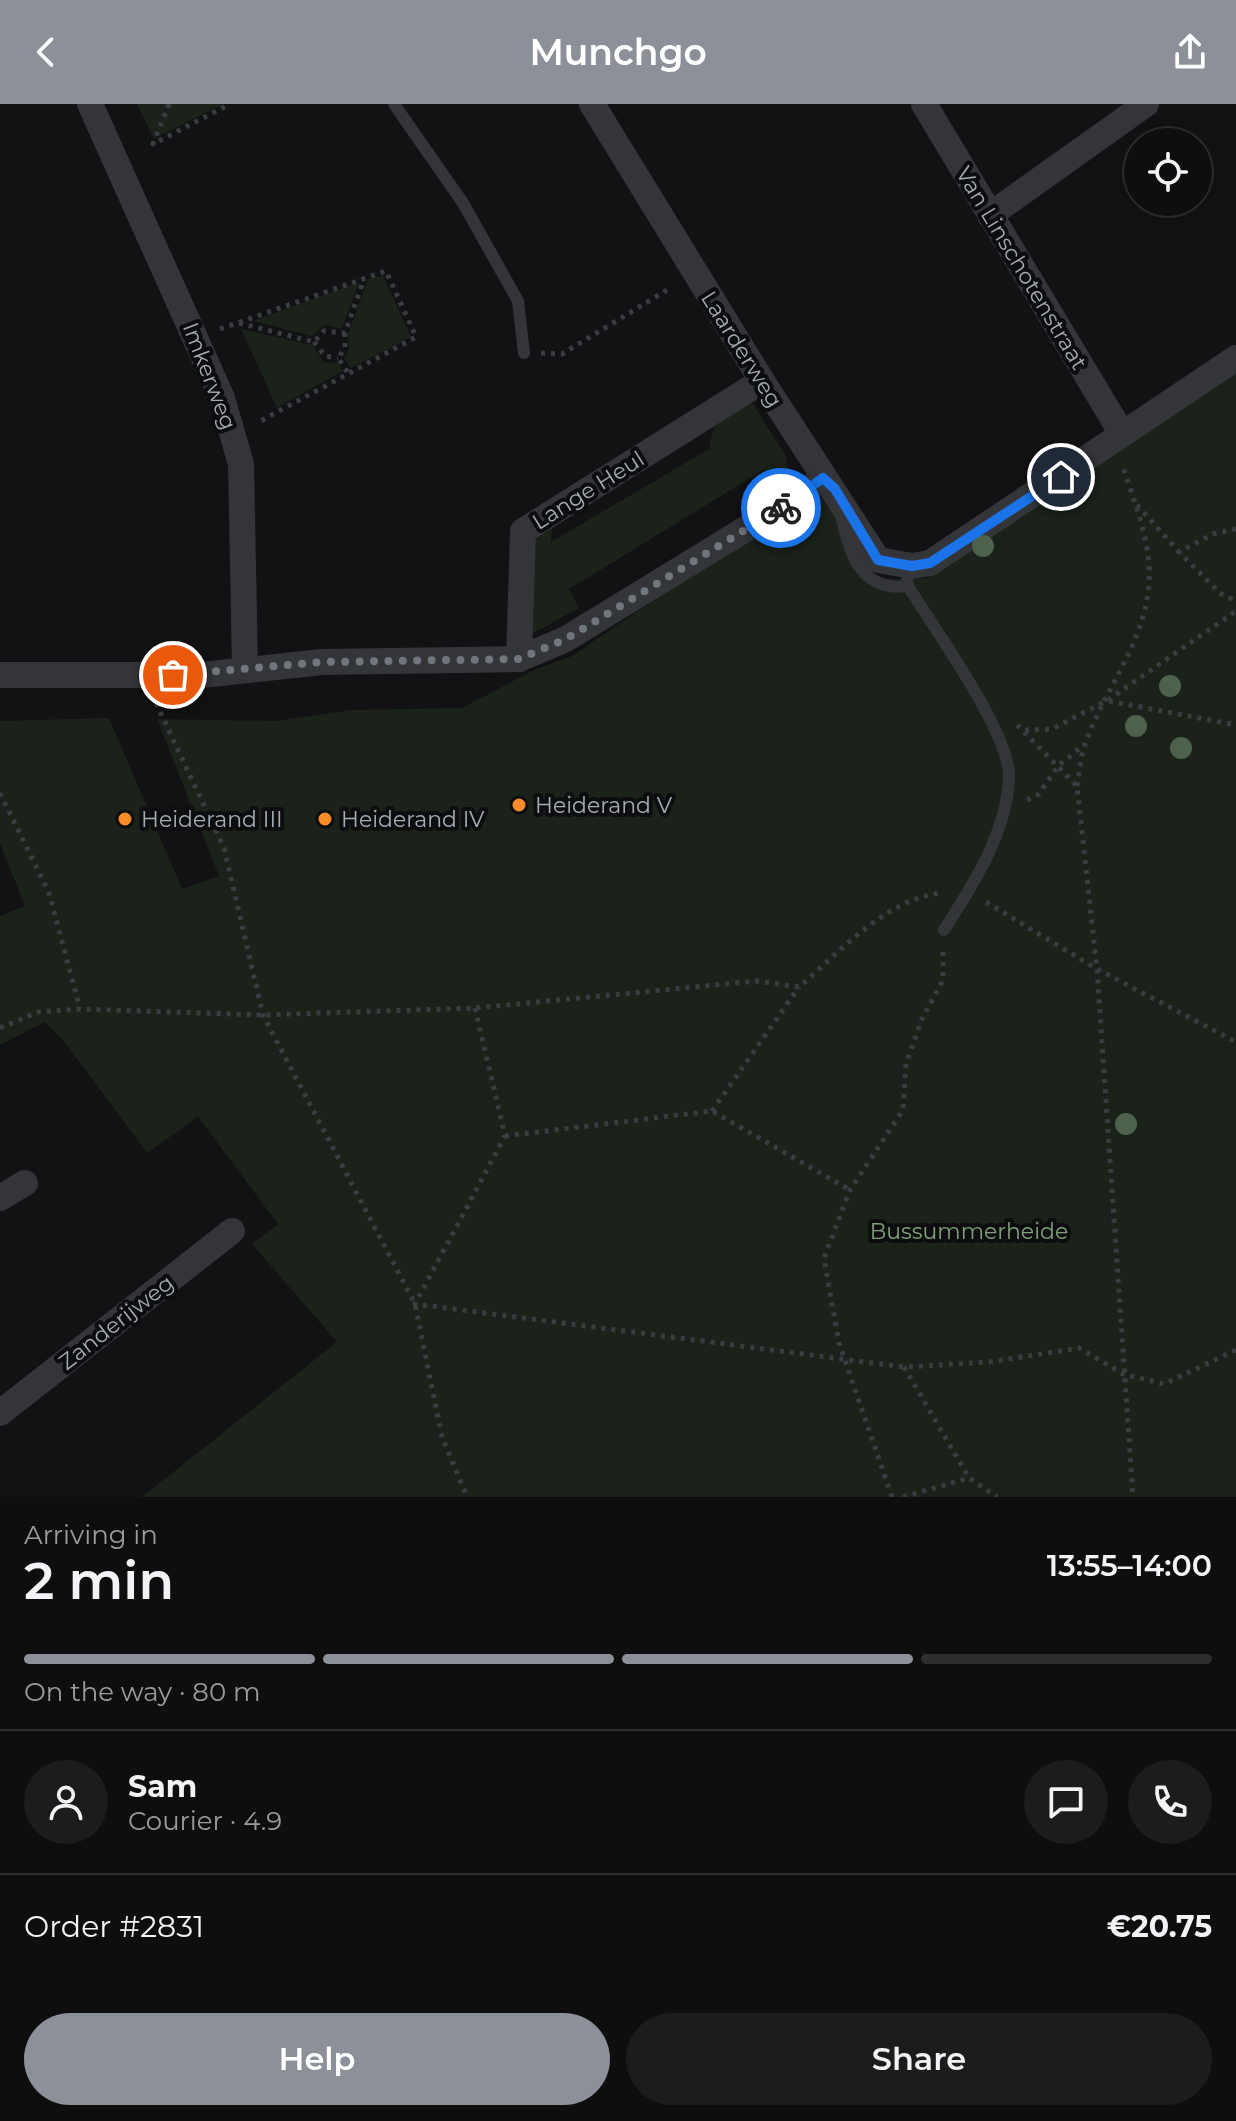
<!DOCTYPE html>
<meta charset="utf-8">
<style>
body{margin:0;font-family:Montserrat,sans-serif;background:#1c1c1d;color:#f1f3f6;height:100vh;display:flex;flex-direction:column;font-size:30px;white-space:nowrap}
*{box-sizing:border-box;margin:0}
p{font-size:26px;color:#9b9c9e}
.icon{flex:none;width:44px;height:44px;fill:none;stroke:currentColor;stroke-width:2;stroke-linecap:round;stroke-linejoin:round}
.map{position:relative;height:1393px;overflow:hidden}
.details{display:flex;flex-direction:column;background:#0e0e0f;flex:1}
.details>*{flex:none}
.tools{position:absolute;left:1124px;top:24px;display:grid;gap:16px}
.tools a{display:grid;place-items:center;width:88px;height:88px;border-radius:50%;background:#0e0e0f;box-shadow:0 4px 20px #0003,0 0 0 2px #2e2e2f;font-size:40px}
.pin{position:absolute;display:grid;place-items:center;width:68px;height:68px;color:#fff;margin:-34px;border:4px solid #fff;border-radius:50%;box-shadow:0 2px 8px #0007}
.courier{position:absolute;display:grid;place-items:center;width:80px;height:80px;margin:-40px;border:6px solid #1a73e8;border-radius:50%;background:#fff;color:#222;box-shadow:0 2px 10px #0007}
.summary em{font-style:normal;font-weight:600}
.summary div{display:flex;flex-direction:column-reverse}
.summary{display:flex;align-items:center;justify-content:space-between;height:136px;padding:0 24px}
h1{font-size:52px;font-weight:600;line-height:60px}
.bar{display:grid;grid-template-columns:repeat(4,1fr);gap:12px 8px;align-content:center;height:96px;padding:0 24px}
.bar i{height:10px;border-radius:6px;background:#2e2e2f}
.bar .on{background:#8c9099}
.bar p{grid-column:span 4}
.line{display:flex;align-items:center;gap:20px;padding:0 24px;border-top:2px solid #2e2e2f}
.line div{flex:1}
.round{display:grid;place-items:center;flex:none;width:84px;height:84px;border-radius:42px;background:#1c1c1d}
.primary-button{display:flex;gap:16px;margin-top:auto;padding:16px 24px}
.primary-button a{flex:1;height:92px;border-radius:48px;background:#8c9099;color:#fff;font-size:32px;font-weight:600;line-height:92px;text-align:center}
.primary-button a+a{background:#1c1c1d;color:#f1f3f6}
header{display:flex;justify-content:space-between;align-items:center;height:104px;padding:0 24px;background:#8c9099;color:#fff;font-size:36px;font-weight:600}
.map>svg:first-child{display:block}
.green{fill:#1a221a}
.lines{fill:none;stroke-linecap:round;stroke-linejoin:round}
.path{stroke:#393c40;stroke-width:5;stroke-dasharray:4 6;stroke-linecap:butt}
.lane{stroke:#333539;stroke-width:12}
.street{stroke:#333539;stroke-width:26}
.tree{fill:#4d614c}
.done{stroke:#70767d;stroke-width:8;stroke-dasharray:0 14.4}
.route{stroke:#1a73e8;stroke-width:10}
.poi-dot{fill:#f78b27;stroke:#0d0d0f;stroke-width:3}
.labels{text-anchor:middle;stroke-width:8;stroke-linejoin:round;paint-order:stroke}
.street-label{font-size:22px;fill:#a3acb5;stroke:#0d0d0f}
.poi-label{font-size:22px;fill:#a3acb5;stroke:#0d0d0f;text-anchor:start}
.park-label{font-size:22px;fill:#7ea179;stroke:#0d0d0f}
</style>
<header><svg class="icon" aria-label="back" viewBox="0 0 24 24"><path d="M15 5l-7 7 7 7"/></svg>Munchgo<svg class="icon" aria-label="share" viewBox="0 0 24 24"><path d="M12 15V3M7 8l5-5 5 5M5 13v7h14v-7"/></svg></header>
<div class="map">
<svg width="1236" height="1393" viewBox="0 0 1236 1393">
<rect width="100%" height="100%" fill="#121214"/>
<g class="green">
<path d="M137,0H223L154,35Z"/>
<path d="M383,171L411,233L351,264L344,255L349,244L348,230L368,175Z"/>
<path d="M359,178L342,225L325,221L312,232L253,217Z"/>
<path d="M241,225L312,241L324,258L338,259L343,267L277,304Z"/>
<path d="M1236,266V1393H142L337,1238L252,1140L278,1120L198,1013L147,1049L65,939L45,918L0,941V812L25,802L0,740V617L109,614L182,785L219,772L157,615L277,617L351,606L462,604L532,567L572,552L783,408L818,390L847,428L875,476L926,474Z"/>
<path d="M751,297L786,352L789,370L777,384L765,365L569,485L579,504L532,530C531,488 516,443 553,416L551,438L709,345L715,316Z"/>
</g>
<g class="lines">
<g class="path">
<path d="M169,0L153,40L230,0"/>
<path d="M239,219L314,238L324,227L345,229L364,175"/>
<path d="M220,225L386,167L416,233L257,319"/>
<path d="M345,229V244L338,254L348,269"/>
<path d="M314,238L325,252L338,254"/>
<path d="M541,249L562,250L672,183"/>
<path d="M1137,401L1179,448"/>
<path d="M1236,425L1213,430L1179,448L1221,490L1236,497"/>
<path d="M1109,597L1236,621"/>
<path d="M156,599L224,744L263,911L415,1200L442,1333L467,1393"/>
<path d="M1017,621L1077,682L1097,865L1133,1393"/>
<path d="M1025,626L1052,625L1108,596L1236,507"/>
<path d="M1077,682C1080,669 1080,653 1085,640C1105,585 1144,540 1149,480C1152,439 1134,398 1122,360"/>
<path d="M0,689L49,789L80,905"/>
<path d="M1027,696L1039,690L1058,662L1085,640"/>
<path d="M986,798L1097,865L1236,938"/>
<path d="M475,904L505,1032L415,1200L904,1263L989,1258L1079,1244L1123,1270L1164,1280L1236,1246"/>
<path d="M0,924L38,908L80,905L263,911L475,904L757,877L799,883C839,849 887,793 943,789"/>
<path d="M712,1007L799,883"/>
<path d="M505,1032L712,1007L850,1086"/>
<path d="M904,1263L969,1374"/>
<path d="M892,1393L839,1239L824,1154L850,1086L903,1006L906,960L922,915L943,876V845"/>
<path d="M903,1393L969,1374L997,1393"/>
</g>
<g class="lane">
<path d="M394,0L463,99L518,197L524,249"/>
<path d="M842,415C850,453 863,488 908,482L907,476"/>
<path d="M908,482C933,523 1012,631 1009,675C1006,730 973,781 944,826"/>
</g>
<g class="street">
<path d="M90,0L222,294L241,360L245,564"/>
<path d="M592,0L762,277L878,456L912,462L930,459L1236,254"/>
<path d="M924,0L1121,328"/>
<path d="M990,111L1146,0"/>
<path d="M519,555L523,427L762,277"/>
<path d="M0,571H202L322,558L519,555L566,535L793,396L823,374"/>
<path d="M0,1094L25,1079"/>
<path d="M0,1309L232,1127"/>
</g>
</g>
<g class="tree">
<circle cx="1072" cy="383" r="11"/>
<circle cx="983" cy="442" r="11"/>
<circle cx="1170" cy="582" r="11"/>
<circle cx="1136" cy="622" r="11"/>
<circle cx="1181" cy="644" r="11"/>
<circle cx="1126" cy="1020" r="11"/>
</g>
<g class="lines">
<path class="done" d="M173,571L322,558L519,555L566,535L781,404"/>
<path class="route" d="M781,404L823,374L835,385L878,456L912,462L930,459L1061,373"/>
</g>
<g class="poi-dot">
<circle cx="519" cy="701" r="8"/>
<circle cx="125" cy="715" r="8"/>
<circle cx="325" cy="715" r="8"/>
</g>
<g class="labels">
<g class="street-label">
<text transform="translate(1022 164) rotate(59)" y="8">Van Linschotenstraat</text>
<text transform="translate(742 245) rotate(58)" y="8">Laarderweg</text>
<text transform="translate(210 272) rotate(69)" y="8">Imkerweg</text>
<text transform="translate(588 386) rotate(-32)" y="8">Lange Heul</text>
<text transform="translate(116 1218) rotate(-38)" y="8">Zanderijweg</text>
</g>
<g class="poi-label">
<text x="535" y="709">Heiderand V</text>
<text x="141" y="723">Heiderand III</text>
<text x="341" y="723">Heiderand IV</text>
</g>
<g class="park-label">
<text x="969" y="1135">Bussummerheide</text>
</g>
</g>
</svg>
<div class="tools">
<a><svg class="icon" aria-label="locate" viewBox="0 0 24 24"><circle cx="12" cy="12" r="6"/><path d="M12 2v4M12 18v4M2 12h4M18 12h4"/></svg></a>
</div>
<div class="pin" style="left:173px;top:571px;background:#ea580c"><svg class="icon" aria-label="bag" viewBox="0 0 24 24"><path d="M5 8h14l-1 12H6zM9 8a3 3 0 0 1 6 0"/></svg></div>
<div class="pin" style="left:1061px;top:373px;background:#1f2937"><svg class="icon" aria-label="home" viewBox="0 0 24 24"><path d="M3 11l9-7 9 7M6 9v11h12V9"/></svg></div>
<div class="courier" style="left:781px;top:404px"><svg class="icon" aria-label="bike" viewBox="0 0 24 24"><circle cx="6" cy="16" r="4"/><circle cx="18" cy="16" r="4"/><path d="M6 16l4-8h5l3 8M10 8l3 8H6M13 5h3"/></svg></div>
</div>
<section class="details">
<div class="summary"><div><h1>2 min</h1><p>Arriving in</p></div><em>13:55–14:00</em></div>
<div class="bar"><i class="on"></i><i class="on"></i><i class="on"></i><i></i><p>On the way · 80 m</p></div>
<div class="line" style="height:144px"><a class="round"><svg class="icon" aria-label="person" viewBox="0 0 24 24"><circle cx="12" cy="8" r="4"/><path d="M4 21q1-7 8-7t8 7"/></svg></a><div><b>Sam</b><p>Courier · 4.9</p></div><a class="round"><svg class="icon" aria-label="chat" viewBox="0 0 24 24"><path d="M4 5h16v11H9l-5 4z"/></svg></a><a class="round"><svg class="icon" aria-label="phone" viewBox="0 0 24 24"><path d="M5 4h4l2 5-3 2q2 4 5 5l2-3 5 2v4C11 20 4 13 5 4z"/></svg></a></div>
<div class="line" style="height:104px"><div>Order #2831</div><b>€20.75</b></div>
<div class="primary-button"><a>Help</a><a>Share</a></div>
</section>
